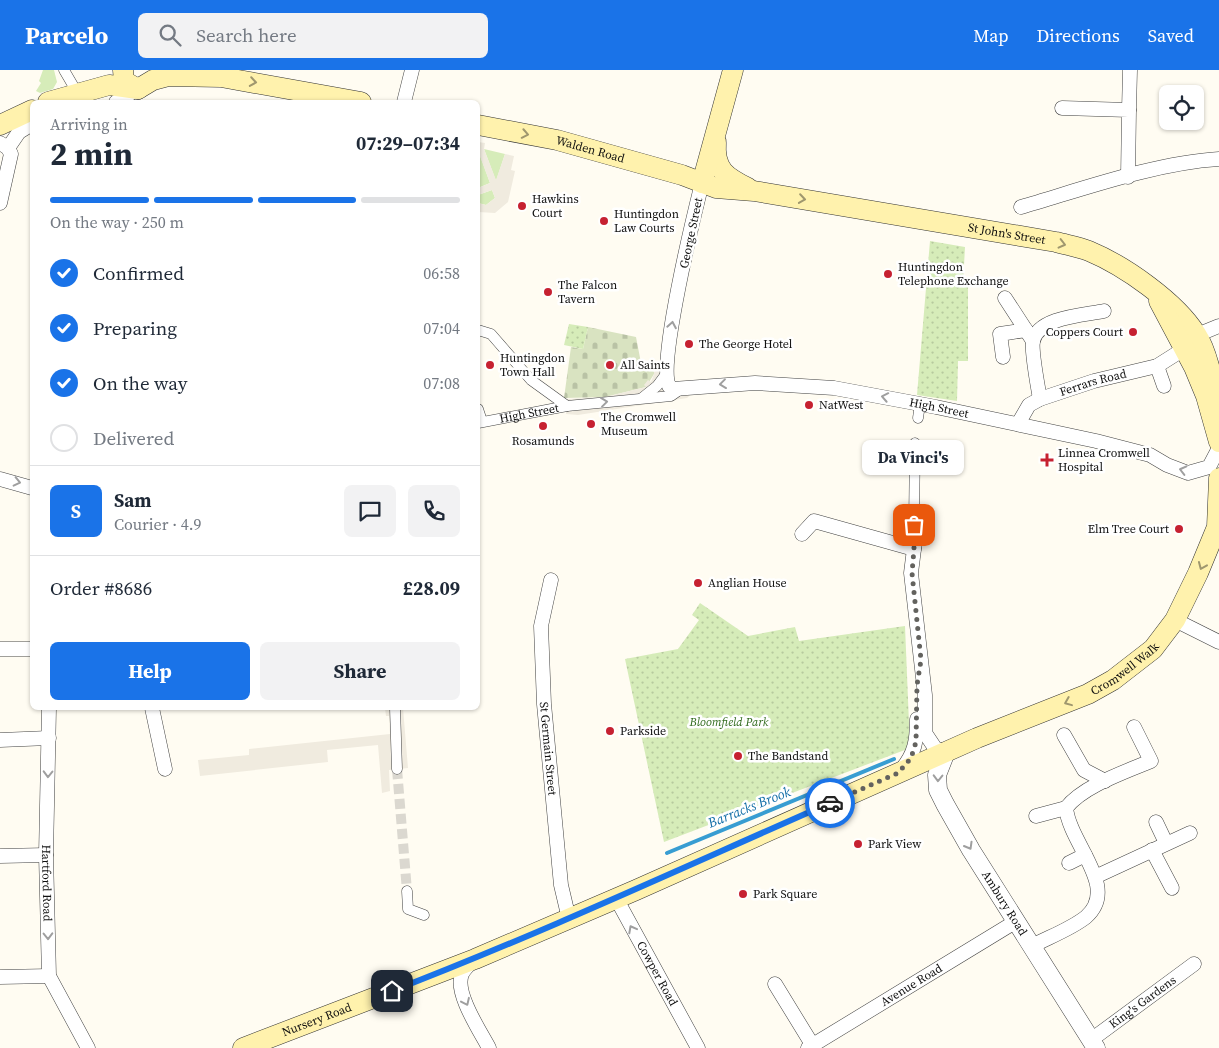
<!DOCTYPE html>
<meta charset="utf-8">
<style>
body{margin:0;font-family:"Source Serif 4",serif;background:#f2f2f3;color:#1f2937;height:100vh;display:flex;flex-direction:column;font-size:19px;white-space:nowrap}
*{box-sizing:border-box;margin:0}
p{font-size:16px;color:#747a83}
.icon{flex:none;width:28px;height:28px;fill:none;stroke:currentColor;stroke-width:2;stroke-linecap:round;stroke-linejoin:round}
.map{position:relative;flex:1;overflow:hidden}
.drawer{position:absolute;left:30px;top:30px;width:450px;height:610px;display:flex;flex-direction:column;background:#fff;border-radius:8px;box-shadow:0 1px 4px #0004}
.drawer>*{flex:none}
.tools{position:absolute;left:1159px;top:15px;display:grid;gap:10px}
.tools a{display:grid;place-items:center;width:45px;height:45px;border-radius:8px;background:#fff;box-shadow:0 1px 4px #0004;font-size:25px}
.pin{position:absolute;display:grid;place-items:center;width:42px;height:42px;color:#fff;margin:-21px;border-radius:10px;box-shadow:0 2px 8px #0006}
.courier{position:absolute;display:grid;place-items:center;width:50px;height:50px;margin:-25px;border:4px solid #1a73e8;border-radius:50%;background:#fff;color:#222;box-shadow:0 1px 6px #0007}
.bubble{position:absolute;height:35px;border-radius:8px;background:#fff;box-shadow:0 1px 4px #0004;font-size:16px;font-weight:700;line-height:35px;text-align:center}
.head em{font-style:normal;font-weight:700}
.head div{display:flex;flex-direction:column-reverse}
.head{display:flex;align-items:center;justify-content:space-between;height:85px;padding:0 20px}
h1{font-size:32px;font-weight:700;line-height:38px}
.bar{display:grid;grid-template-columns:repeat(4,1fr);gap:8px 5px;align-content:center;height:60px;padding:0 20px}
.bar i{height:6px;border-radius:4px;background:#e0e1e3}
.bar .active{background:#1a73e8}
.bar p{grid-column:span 4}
.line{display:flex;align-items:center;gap:12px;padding:0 20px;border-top:1px solid #e0e1e3}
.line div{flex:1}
.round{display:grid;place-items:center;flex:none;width:52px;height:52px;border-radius:8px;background:#f2f2f3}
ol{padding:0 20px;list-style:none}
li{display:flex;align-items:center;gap:15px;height:55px}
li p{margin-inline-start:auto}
li .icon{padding:5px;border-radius:50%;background:#1a73e8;color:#fff;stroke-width:4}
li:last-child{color:#747a83}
li i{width:28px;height:28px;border:2px solid #e0e1e3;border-radius:50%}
.action{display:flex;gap:10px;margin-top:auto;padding:10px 20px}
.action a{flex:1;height:58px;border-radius:8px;background:#1a73e8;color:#fff;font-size:20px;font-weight:700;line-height:58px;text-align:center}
.action a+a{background:#f2f2f3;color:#1f2937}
header{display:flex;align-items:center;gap:30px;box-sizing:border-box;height:70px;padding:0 25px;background:#1a73e8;color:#fff}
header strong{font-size:24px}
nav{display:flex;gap:28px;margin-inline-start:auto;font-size:18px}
.search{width:350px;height:45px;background:#f2f2f3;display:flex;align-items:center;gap:12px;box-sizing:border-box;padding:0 18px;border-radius:8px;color:#747a83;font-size:19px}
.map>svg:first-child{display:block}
.grass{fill:#d6ecb9}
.cemetery{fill:url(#cemetery-stones)}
.park{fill:url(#park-dots)}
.plaza{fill:#f0ebdf}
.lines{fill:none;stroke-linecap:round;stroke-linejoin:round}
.stream{stroke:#389dd2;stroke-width:4}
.pedestrian-tunnel{stroke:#dbd8d0;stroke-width:10;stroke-dasharray:10 5;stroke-linecap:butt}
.pedestrian-casing{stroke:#424242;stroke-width:11}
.minor-casing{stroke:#424242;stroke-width:15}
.tertiary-casing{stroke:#424242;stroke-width:19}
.secondary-casing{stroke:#313131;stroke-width:21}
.pedestrian{stroke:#fff;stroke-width:10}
.minor{stroke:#fff;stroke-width:14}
.tertiary{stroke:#fff;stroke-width:18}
.secondary{stroke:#fff2ad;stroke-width:20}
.oneway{stroke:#9f976e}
.oneway2{stroke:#9f9f9f}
.done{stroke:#63625e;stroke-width:5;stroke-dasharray:0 9}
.route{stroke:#1a73e8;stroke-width:6}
.poi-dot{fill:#c62131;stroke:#fff;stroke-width:2}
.labels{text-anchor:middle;stroke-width:5;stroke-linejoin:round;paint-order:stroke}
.street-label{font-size:12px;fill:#0f0f0f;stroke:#fff}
.poi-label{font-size:12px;fill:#0f0f0f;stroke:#fff;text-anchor:start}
.park-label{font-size:12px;font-style:italic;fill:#306a1c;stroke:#fff}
.water-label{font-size:14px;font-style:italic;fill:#136ea7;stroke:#fff}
</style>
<header>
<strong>Parcelo</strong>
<div class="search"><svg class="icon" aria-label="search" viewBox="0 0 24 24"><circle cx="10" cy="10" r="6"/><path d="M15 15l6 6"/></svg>Search here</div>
<nav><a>Map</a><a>Directions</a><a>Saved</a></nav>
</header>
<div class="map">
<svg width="1219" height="978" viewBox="0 0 1219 978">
<defs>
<pattern id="cemetery-stones" width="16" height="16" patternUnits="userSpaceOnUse" patternTransform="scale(1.25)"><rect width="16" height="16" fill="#d9e3c1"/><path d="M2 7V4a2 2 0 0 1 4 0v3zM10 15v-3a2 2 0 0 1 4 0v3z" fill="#b9c2a5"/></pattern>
<pattern id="park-dots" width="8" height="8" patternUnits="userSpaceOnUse" patternTransform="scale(1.25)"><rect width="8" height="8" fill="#d6ecb9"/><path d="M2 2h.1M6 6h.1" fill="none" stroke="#b6c99e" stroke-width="1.8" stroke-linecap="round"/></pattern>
</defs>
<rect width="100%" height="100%" fill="#fffcf2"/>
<g class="grass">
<path d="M43,0H54L57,12L53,19L40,23L36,21L41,13L39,11Z"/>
<path d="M484,79L505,84L496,111Z"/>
<path d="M478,80L490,113L478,118Z"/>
<path d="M492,120L495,128L486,135L478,133V125Z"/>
</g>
<path class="cemetery" d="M588,257L636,267L641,293L654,291V304L646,317L605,327L564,328L571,277L583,279Z"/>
<g class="park">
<path d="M930,171L965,177L963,214L968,215V291H958L957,331L917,325Z"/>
<path d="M569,254L588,257L583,279L564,275Z"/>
<path d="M700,533L748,566L795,557L799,571L905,556L910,678L664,772L625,589L678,579L699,550L692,545Z"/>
</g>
<g class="plaza">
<path d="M478,72L485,73L484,79L496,110L505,84L514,86L511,100L515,101L508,132L495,143L478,142V133L486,135L495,128L492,120L478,125V118L490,113L478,81Z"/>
<path d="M654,291H662L678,326L690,325L687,328L578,345L566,344L567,329L605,327L646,317L644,315L648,310L651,312L654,304Z"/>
<path d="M385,638H403L408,698L389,700L390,721L382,723L378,675L327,680L328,692L200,706L198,690L249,685V679L390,664L389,646H386Z"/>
</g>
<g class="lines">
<path class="stream" d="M667,783L894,689"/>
<path class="pedestrian-tunnel" d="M397,699L407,821"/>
<g class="pedestrian-casing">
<g id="pedestrian">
<path d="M64,0L78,24"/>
<path d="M478,260L491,264L531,310L567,336"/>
<path d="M642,328L657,316L666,304"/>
<path d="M478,339L482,351"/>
<path d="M918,348L920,334"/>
<path id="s1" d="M478,353L567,336L671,326L681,319"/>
<path d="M914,455L915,373"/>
<path d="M395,638L397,699"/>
<path d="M407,821L408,839L424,845"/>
</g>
</g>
<g class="minor-casing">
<g id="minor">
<path d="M116,32L138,19"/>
<path d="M404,32L412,0"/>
<path d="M1062,38L1129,40L1128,107"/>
<path d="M1129,40L1130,0"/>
<path d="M0,73L8,78L11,84L0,133"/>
<path d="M8,78L19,62L32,54"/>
<path id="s2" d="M702,113C694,145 658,293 669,316L673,319L755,313L834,318L936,337L1096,371L1150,385L1167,395L1188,403L1209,397L1219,378"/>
<path d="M1021,137C1083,119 1155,93 1219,89"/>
<path d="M1005,228L1033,271"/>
<path d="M1197,265L1219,256"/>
<path d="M1003,287L1000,264L1026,260"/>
<path d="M1157,296L1164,316"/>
<path d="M1040,329C1038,317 1031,281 1033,271C1038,247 1085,245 1104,241"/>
<path id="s3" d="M1018,354L1029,335L1040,329L1094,311L1157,296L1176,284"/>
<path d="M0,409L32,418"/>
<path d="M914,455V479L911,503L925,625V663L935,678L946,682"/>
<path d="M802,464L814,451L914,479"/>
<path id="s4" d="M551,510L541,556L544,634L561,815L569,849"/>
<path d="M1175,550L1219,572"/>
<path d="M0,579H32"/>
<path id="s5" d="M49,638L46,785L49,906L88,978"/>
<path d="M152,638L165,699"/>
<path d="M1064,665L1084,700L1105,711"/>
<path d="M0,670L49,668"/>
<path d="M901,700C915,684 917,670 917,649"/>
<path d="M1036,746L1066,738"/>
<path d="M1156,752L1166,773"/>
<path d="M1152,780L1172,818"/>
<path d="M0,786L46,785"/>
<path d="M1069,793L1085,785"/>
<path d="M1097,806L1190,763"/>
<path id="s6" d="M616,828L698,978"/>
<path d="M1032,876C1049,867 1071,859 1086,847C1120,817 1070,775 1066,738C1083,716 1125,702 1151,691L1134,657"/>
<path d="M473,891C469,895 464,899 462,904C454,922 480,961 489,978"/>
<path d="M0,907L49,906"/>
<path d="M775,914L813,976"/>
<path id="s7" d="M1091,970L1194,894"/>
<path id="s8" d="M808,978L1015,852"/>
</g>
</g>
<g class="tertiary-casing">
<g id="tertiary">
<path id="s9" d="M946,682L937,705L938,720L945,734L971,780L1096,978"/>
</g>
</g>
<g class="secondary-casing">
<g id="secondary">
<path d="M123,0L124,11L138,19"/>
<path d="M48,32L109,15L138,19L153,10L168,6L221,7L361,32"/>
<path d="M0,55L32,40"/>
<path id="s10" d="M478,55L557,70L682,105L716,118L754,121L1056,172C1067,175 1079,177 1089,181C1125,196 1176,232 1196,264C1209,284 1216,326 1219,349"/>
<path d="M716,72C714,100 726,107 748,118"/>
<path d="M702,113L733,0"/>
<path d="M1159,231L1194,297L1206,326L1219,372"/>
<path id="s11" d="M243,978L475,889L636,820L977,668L1088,624L1113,610L1153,579L1175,550L1198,503L1217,457L1219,408"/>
</g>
</g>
<use href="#pedestrian" class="pedestrian"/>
<use href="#minor" class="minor"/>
<use href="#tertiary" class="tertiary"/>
<use href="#secondary" class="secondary"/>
</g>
<defs><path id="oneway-chevron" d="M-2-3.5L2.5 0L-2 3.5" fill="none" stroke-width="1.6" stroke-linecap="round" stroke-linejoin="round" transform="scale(1.25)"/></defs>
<g class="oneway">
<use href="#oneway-chevron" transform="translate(253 12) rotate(9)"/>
<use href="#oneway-chevron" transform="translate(525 64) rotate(11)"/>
<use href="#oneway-chevron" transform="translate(802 129) rotate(8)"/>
<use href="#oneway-chevron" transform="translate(1062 174) rotate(14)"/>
<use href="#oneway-chevron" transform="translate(1202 496) rotate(113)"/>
<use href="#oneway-chevron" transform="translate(1068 632) rotate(158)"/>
</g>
<g class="oneway2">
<use href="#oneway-chevron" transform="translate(672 255) rotate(-80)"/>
<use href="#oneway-chevron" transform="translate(723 314) rotate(173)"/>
<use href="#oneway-chevron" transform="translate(885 327) rotate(-169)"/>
<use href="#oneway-chevron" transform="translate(604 332) rotate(-7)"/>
<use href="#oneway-chevron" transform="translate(1183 400) rotate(-166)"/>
<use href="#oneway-chevron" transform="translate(17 412) rotate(13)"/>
<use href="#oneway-chevron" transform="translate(48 704) rotate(91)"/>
<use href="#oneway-chevron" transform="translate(938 708) rotate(91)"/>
<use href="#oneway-chevron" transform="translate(969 776) rotate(60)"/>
<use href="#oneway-chevron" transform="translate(632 859) rotate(-118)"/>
<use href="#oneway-chevron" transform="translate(48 866) rotate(89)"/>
<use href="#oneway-chevron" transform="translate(466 932) rotate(65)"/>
</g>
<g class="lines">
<path class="done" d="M830,733L898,703L911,688L916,672L917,615L921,590L912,503L914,479V455"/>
<path class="route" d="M392,921C540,864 684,797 830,733"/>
</g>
<g class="poi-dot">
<circle cx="522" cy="136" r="5"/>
<circle cx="604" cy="151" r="5"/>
<circle cx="888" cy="204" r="5"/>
<circle cx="548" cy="222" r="5"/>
<circle cx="1133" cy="262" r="5"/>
<circle cx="689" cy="274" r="5"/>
<circle cx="490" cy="295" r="5"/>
<circle cx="610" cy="295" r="5"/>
<circle cx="809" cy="335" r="5"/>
<circle cx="591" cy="354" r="5"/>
<circle cx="543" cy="356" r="5"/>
<path d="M1044.5 382.5h5v5h5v5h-5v5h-5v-5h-5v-5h5z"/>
<circle cx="1179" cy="459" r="5"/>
<circle cx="698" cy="513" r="5"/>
<circle cx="610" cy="661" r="5"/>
<circle cx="738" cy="686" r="5"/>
<circle cx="858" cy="774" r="5"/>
<circle cx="743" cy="824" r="5"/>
</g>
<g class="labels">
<g class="street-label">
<text dy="4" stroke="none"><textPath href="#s10" startOffset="115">Walden Road</textPath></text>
<text transform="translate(691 163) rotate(-78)" y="4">George Street</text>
<text dy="4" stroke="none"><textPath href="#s10" startOffset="541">St John's Street</textPath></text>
<text dy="4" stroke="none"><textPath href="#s3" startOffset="90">Ferrars Road</textPath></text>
<text dy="4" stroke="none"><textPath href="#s2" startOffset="480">High Street</textPath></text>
<text dy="4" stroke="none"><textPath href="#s1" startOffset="52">High Street</textPath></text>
<text dy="4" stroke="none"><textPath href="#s11" startOffset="961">Cromwell Walk</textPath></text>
<text dy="4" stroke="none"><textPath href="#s4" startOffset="170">St Germain Street</textPath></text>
<text dy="4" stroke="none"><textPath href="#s5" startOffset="175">Hartford Road</textPath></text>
<text dy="4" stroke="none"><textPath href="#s9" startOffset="171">Ambury Road</textPath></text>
<text dy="4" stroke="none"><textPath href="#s6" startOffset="86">Cowper Road</textPath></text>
<text dy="4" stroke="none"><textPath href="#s8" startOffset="121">Avenue Road</textPath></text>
<text dy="4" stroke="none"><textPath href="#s7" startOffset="64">King's Gardens</textPath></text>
<text dy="4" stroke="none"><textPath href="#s11" startOffset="79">Nursery Road</textPath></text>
</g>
<g class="poi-label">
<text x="532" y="133">Hawkins<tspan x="532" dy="14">Court</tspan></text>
<text x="614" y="148">Huntingdon<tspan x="614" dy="14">Law Courts</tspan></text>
<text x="898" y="201">Huntingdon<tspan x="898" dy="14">Telephone Exchange</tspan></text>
<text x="558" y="219">The Falcon<tspan x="558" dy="14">Tavern</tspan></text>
<text x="1123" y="266" text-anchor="end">Coppers Court</text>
<text x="699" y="278">The George Hotel</text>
<text x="500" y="292">Huntingdon<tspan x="500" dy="14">Town Hall</tspan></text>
<text x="620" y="299">All Saints</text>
<text x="819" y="339">NatWest</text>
<text x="601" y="351">The Cromwell<tspan x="601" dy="14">Museum</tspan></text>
<text x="543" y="375" text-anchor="middle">Rosamunds</text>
<text x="1058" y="387">Linnea Cromwell<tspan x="1058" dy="14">Hospital</tspan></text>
<text x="1169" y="463" text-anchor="end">Elm Tree Court</text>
<text x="708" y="517">Anglian House</text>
<text x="620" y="665">Parkside</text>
<text x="748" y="690">The Bandstand</text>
<text x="868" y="778">Park View</text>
<text x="753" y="828">Park Square</text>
</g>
<g class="park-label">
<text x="729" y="656">Bloomfield Park</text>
</g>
<g class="water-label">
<text transform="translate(749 737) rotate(-22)" y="5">Barracks Brook</text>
</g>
</g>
</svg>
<div class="tools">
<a><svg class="icon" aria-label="locate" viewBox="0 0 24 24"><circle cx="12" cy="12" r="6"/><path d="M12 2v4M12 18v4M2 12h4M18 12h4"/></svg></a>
</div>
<div class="pin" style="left:914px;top:455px;background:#ea580c"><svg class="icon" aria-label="bag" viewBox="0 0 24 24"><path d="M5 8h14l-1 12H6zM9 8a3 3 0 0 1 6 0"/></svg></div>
<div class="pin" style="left:392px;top:921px;background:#1f2937"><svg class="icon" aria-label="home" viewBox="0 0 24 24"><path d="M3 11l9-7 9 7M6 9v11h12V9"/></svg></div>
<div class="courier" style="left:830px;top:733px"><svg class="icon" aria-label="car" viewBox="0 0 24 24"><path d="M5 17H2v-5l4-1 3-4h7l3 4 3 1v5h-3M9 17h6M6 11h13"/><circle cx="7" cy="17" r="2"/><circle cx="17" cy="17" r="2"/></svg></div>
<div class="bubble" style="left:862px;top:370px;width:102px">Da Vinci's</div>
<section class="drawer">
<div class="head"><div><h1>2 min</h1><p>Arriving in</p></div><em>07:29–07:34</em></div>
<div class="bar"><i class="active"></i><i class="active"></i><i class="active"></i><i></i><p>On the way · 250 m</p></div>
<ol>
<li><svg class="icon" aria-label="check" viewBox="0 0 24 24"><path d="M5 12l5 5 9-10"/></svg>Confirmed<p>06:58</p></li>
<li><svg class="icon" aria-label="check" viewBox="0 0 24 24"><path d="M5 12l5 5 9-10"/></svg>Preparing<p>07:04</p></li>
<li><svg class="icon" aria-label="check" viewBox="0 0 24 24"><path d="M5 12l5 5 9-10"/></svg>On the way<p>07:08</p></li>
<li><i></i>Delivered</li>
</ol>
<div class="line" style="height:90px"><b class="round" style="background:#1a73e8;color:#fff">S</b><div><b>Sam</b><p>Courier · 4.9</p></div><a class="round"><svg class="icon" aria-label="chat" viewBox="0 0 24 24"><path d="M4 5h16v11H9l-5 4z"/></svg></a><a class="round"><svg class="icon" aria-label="phone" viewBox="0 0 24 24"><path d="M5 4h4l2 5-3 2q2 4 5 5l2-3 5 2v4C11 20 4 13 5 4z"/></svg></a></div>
<div class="line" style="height:65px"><div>Order #8686</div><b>£28.09</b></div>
<div class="action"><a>Help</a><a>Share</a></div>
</section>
</div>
